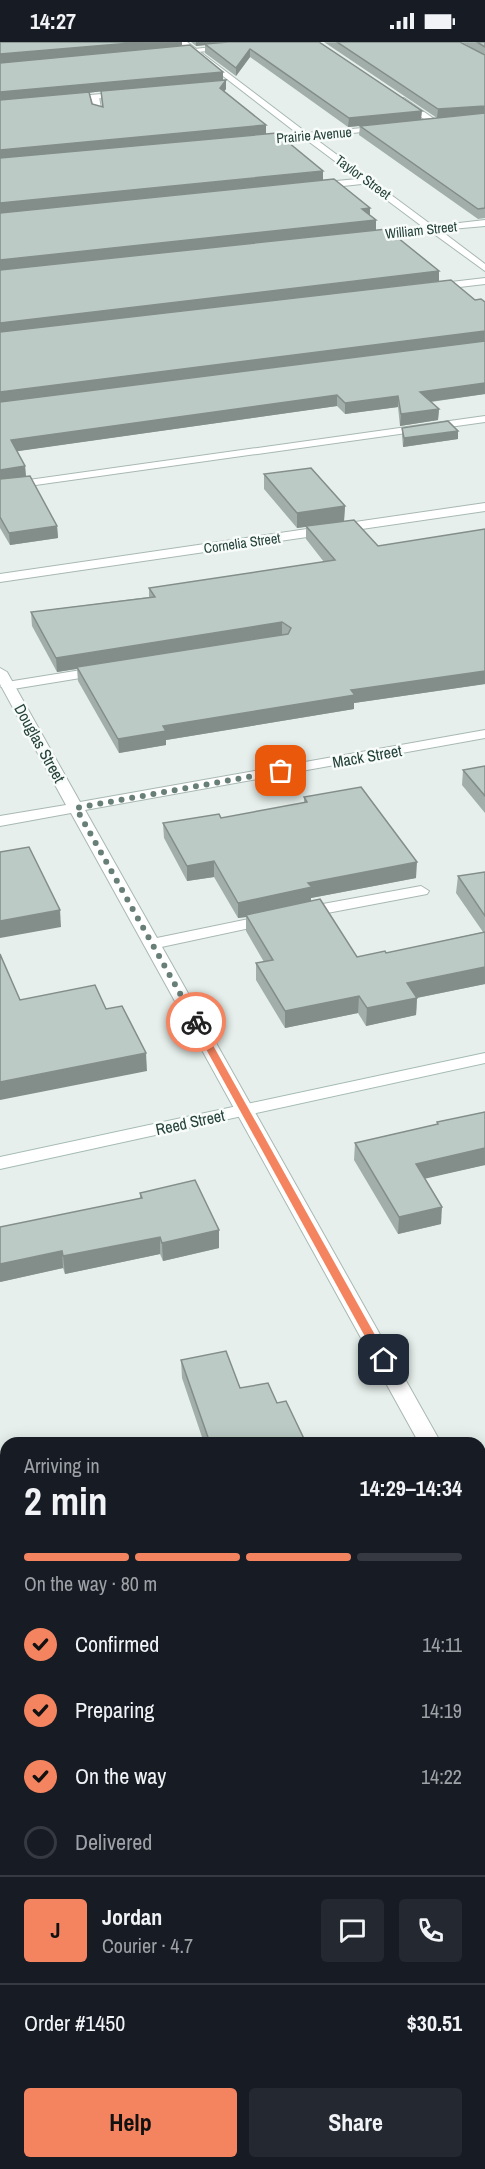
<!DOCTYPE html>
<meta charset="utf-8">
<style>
body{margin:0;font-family:"Archivo Narrow",sans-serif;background:#242831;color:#f1f3f6;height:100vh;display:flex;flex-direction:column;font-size:22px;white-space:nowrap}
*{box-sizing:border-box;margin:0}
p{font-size:20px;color:#9ea1a6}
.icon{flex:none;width:33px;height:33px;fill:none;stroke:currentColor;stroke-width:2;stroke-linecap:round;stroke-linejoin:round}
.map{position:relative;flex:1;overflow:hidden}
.panel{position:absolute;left:0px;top:1395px;width:486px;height:732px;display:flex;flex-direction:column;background:#171b24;border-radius:18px 18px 0 0;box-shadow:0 3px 15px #0003}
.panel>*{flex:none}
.pin{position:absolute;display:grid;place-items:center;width:51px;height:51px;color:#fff;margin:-26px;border-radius:12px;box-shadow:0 3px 9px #0006}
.courier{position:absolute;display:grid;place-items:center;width:60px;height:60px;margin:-30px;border:4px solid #f4845f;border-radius:50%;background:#fff;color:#222;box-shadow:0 2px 8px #0007}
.summary em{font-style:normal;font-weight:700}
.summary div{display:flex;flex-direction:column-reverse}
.summary{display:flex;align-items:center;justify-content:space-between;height:102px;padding:0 24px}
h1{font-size:39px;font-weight:700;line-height:45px}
.bar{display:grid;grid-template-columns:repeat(4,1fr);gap:9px 6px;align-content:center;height:72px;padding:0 24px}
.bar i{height:8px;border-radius:4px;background:#363941}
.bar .selected{background:#f4845f}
.bar p{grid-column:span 4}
.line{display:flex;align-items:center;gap:15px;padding:0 24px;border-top:2px solid #363941}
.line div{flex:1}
.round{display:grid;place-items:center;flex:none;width:63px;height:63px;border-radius:6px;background:#242831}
ol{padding:0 24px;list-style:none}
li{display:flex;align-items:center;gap:18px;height:66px}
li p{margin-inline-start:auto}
li .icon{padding:6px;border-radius:50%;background:#f4845f;color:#111;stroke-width:4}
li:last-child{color:#9ea1a6}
li i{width:33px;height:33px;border:3px solid #363941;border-radius:50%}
.button{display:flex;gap:12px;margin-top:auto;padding:12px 24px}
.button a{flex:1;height:69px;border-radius:6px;background:#f4845f;color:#111;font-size:24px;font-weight:700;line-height:69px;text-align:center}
.button a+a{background:#242831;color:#f1f3f6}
.status{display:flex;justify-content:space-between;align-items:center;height:42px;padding:0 30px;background:#171b24;direction:ltr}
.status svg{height:16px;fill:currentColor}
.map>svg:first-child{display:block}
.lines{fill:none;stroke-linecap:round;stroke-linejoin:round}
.lane-casing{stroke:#a8b8b2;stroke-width:2}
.street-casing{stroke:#a8b8b2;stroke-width:2}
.secondary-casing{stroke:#a4bbb3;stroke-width:2}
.lane{fill:#fff;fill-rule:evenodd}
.street{fill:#fff;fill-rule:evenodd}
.secondary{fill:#fff;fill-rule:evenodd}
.wall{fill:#a1aea9;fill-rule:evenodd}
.shaded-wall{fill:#838d89}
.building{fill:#bbcac4;stroke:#838d89;stroke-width:1.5}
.route{fill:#f4845f}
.done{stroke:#687f78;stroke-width:6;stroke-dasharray:0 10.8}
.labels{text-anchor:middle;stroke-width:5;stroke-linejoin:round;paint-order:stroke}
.far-street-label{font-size:14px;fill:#24423a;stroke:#f7fbf9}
.street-label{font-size:16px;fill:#24423a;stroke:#f7fbf9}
</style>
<div class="status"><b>14:27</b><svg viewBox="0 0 49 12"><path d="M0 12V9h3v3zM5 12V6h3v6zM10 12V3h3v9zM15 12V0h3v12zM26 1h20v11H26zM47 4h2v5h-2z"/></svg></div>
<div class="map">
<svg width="485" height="2127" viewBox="0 0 485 2127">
<rect width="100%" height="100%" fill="#e6efeb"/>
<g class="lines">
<g class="lane-casing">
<g id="lane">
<path d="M229,3L232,7L173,12L169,10Z"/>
<path d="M95,53L99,55L102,72L95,70L91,55Z"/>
<path d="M398,56H404L440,81L433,83L398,60Z"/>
<path d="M368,136L372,139L371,141L315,147L311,144L315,141Z"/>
<path d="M485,236V242L434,248L429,245L434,242Z"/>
<path d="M485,374V380L0,448V442Z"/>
<path d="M100,625L107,629L105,632L7,648L0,644L7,640Z"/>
<path d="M421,844L429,849L427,852L301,876L293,871L301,866Z"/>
<path d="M268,873L274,875L276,878L274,881L152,907L144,902L152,897Z"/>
</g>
</g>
<g class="street-casing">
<g id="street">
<path d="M179,0H187L307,91L385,84L386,86L382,88L313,95L433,184L485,178V184L440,188L485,222V229L430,189L366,195L364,193L369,190L423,185L304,96L257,100L256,98L260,96L298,92Z"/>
<path d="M124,50L128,52L127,54L68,59L64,57L68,55Z"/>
<path d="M485,461V469L0,540V532Z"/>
<path d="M0,626L7,630L80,760L485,688V696L85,768L441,1401H419L71,771L0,784V774L66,763L0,642Z"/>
<path d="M480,1482L485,1484V1509L480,1507Z"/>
<path d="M485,1554V1573L480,1574V1555Z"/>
<path d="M6,1687V1709L0,1711V1689Z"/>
</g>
</g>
<g class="secondary-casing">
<path id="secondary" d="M485,1011V1021L0,1127V1115Z"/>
</g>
<use href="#lane" class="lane"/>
<use href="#street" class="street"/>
<use href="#secondary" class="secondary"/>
</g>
<g class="wall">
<path d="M0,0L182,4L223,30V38L226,47L224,49L266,92L201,98L323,138L370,166V173L376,178V188L439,229V239L475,258L485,260V352L431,360L439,367L438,378L400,384L398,365L345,372L337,364L17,409L25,424L26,434L57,484L58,496L10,503L0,486ZM101,49L102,65L92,62L89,51Z"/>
<path d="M191,0H319L421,77L437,76L324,0H460L476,8L462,0H485V176L478,177L359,93L360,84L348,85L250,15L236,34L205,11V3L196,4Z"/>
<path d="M402,386L458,397L403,405L402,394Z"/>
<path d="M264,432L345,464L344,479L378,504L485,487V642L354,661V667L166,698V703L119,711L78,639L77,627L57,630L32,584L31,570L149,555V546L324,520L306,497V485L297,486L264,447Z"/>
<path d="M485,724V771L462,743L463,728Z"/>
<path d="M304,755L416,836L311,856V859L357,915L386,911L483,890L456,851L458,834L485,830V942L417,956L416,973L366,984L358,971L285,986L256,938V921L264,920L246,889V875L238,876L214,835L187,839L164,796L163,781L221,776L304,761Z"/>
<path d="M485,1070V1123L425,1136L441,1182L398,1192L354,1118L355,1101L437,1082V1080Z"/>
<path d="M140,1151L219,1188V1206L163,1219L160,1212L65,1232L63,1226L0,1240L140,1156Z"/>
<path d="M181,1318L240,1346L277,1361L306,1401H204L182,1336Z"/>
</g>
<g class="shaded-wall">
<path d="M143,0H182V5L0,21V12Z"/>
<path d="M196,0H240L196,4Z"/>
<path d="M250,7V15L236,34V26Z"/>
<path d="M223,30V38L0,59V50Z"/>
<path d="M226,38V47L220,55V46Z"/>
<path d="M485,64V72L437,76L438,67Z"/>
<path d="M422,69L421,78L348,85L349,76Z"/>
<path d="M266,83V92L0,118V108Z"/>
<path d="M323,129V138L0,171V161Z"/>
<path d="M370,166V176L362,167Z"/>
<path d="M376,178V188L0,229V218Z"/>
<path d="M439,229V239L0,292V281Z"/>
<path d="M485,289V300L0,362V350Z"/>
<path d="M485,341V352L420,361V350Z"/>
<path d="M337,353V364L12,410L11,398Z"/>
<path d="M398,354V365L345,372V361Z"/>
<path d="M439,367L438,378L400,384L401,372Z"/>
<path d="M458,389V397L403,405L404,396Z"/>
<path d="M25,424L26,436L0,440V428Z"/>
<path d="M345,464L344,479L297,486V471Z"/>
<path d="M57,484L58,496L10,503L9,491Z"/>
<path d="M282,580V594L57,630L56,616Z"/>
<path d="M485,629V642L354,661V667L166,698V703L119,711L118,697L163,684L351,648Z"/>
<path d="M214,819V835L187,839V824Z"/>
<path d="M417,820L416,836L311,856V861L246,873V875L238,876V861L308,841Z"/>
<path d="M60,868L61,885L0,896V879Z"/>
<path d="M485,925V942L406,958L407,941Z"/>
<path d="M359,954L358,971L285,986V969Z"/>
<path d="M417,956L416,973L366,984L367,966Z"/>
<path d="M146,1011L147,1029L0,1058V1040Z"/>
<path d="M485,1106V1123L415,1139L416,1122Z"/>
<path d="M442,1165L441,1182L398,1192L399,1175Z"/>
<path d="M219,1188V1206L163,1219L162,1201Z"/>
<path d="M160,1195V1212L65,1232L63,1214Z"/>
<path d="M62,1209L63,1226L0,1240V1222Z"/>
<path d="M6,1556V1575L0,1576V1558Z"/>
<path d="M485,1829V1847L480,1848V1830Z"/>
</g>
<g class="building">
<path d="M0,0H143L0,12Z"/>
<path d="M228,0H319L422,69L349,76L250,7L236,26L205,2Z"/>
<path d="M337,0H460L485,13V64L438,67Z"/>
<path d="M477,0H485V5Z"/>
<path d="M190,3L223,30L0,50V21Z"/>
<path d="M226,38L220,46L266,83L0,108V58L89,50L92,62L103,65L101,49Z"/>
<path d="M485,71V166L478,167L360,84Z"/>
<path d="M277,91L323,129L0,161V116Z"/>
<path d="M334,137L370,166L362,167L376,178L0,218V171Z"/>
<path d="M387,187L439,229L0,281V228Z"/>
<path d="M451,238L475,258L481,257L485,260V289L0,350V290Z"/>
<path d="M485,299V341L420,350L439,367L401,372L398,354L345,361L337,353L11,398L25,424L0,428V360Z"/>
<path d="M448,379L458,389L404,396L402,386Z"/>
<path d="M311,426L345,464L297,471L264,432Z"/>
<path d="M30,434L57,484L9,491L0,475V437Z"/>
<path d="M354,478L378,504L485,487V629L351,648L355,653L163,684L166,689L118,697L77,625L288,592L291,586L282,580L56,616L31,570L155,555L149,546L335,518L306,484Z"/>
<path d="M485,724V754L463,728Z"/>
<path d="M361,745L417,820L308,841L312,845L238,861L214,819L187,824L163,781L219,772L221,776L307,760L304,755Z"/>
<path d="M29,805L60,868L0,879V810Z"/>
<path d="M485,830V874L458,834Z"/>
<path d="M320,857L357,915L385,909L386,911L485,890V925L407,941L417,956L367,966L359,954L285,969L256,921L273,918L246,873Z"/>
<path d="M0,912L20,958L95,943L106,967L122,964L146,1011L0,1040Z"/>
<path d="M485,1070V1106L416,1122L442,1165L399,1175L355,1101L438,1082L437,1080Z"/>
<path d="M195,1138L219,1188L162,1201L160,1195L63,1214L62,1209L0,1222V1185L142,1156L140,1151Z"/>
<path d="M226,1309L240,1346L268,1341L277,1361L286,1359L306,1401H210L181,1318Z"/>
<path d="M6,1481V1556L0,1558V1483Z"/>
<path d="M485,1754V1829L480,1830V1755Z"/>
</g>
<path class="route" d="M196,977L200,980L389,1318L388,1321L384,1322L378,1318L191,980Z"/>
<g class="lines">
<path class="done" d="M196,980L76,766L281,729"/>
</g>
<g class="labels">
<g class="far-street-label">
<text transform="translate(314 93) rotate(-5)" y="5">Prairie Avenue</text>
<text transform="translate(363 135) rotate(36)" y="5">Taylor Street</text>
<text transform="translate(421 188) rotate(-6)" y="5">William Street</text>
<text transform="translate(242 501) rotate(-8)" y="5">Cornelia Street</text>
</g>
<g class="street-label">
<text transform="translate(40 701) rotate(61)" y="6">Douglas Street</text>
<text transform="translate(367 714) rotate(-10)" y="6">Mack Street</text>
<text transform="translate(190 1080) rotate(-12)" y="6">Reed Street</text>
</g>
</g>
</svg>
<div class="pin" style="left:281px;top:729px;background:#ea580c"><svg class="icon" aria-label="bag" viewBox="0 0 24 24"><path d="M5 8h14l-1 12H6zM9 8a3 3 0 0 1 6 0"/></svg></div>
<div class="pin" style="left:384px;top:1318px;background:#1f2937"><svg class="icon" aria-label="home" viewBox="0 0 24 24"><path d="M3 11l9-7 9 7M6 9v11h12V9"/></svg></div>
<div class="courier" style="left:196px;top:980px"><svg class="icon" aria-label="bike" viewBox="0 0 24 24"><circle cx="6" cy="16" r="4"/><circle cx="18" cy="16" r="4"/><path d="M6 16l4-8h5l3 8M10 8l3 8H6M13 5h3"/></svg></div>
<section class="panel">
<div class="summary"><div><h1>2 min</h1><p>Arriving in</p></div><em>14:29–14:34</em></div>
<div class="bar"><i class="selected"></i><i class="selected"></i><i class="selected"></i><i></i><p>On the way · 80 m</p></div>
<ol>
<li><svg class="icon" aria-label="check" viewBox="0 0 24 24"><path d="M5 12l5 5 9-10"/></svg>Confirmed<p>14:11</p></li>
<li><svg class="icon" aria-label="check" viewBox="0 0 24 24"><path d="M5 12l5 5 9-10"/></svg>Preparing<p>14:19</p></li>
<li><svg class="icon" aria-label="check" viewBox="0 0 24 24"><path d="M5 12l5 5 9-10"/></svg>On the way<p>14:22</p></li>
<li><i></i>Delivered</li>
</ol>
<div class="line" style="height:108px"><b class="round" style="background:#f4845f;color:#111">J</b><div><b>Jordan</b><p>Courier · 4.7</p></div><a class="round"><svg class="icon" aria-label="chat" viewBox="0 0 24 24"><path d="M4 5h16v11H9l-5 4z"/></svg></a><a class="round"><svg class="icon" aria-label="phone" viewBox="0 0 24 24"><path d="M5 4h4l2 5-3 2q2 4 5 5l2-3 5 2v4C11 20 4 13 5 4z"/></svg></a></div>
<div class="line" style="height:78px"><div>Order #1450</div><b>$30.51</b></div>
<div class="button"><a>Help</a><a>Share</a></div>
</section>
</div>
